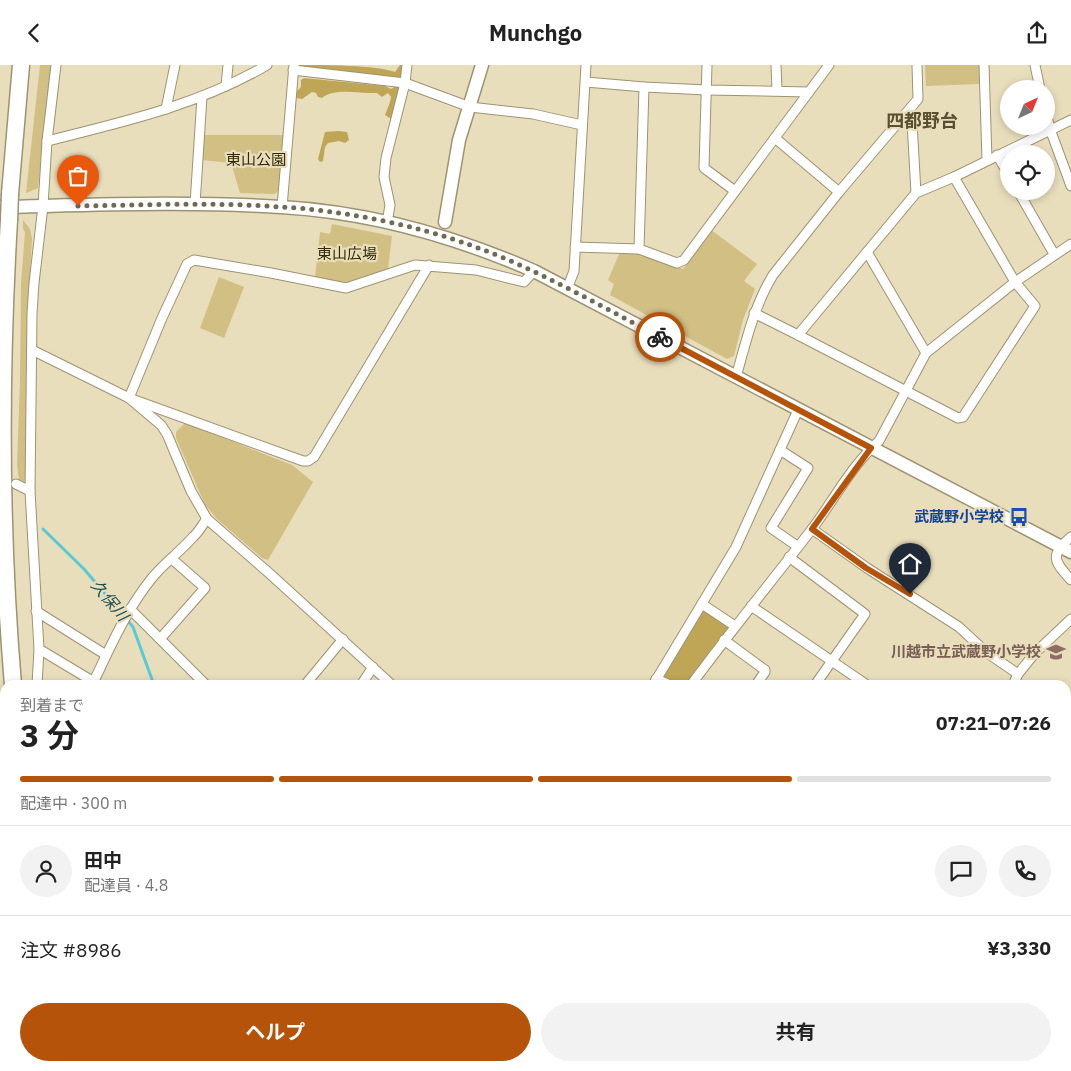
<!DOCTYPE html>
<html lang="ja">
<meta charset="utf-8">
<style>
body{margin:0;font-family:"IBM Plex Sans","Noto Sans JP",sans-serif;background:#f2f2f2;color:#222;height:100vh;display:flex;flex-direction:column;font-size:19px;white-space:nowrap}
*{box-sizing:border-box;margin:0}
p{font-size:16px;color:#767676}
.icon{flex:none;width:28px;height:28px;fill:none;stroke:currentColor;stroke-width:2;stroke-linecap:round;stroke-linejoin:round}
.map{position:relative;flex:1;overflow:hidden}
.details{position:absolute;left:0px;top:615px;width:1071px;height:391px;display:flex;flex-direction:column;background:#fff;border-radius:15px 15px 0 0;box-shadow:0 2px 8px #0003}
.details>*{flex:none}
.needle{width:32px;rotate:43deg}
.tools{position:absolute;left:1000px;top:15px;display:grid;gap:10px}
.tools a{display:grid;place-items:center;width:55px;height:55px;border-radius:50%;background:#fff;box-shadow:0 2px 8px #0003;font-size:25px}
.pin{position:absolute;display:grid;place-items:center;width:42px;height:42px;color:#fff;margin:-51px -21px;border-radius:50% 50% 50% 0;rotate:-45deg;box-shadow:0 0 5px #0007}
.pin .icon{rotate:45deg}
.courier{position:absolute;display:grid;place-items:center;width:50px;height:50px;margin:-25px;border:4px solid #b45309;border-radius:50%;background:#fff;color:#222;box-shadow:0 1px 6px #0007}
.headline em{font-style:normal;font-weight:700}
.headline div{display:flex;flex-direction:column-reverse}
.headline{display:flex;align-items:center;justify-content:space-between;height:85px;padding:0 20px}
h1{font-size:32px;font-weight:700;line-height:38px}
.bar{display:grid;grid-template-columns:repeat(4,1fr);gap:8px 5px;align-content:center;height:60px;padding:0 20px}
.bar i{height:6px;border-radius:4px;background:#e0e0e0}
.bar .current{background:#b45309}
.bar p{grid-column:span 4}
.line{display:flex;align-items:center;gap:12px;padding:0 20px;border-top:1px solid #e0e0e0}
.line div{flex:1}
.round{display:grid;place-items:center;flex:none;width:52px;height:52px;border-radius:26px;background:#f2f2f2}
.cta{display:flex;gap:10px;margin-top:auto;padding:10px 20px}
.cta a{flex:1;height:58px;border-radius:30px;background:#b45309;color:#fff;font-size:20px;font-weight:700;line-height:58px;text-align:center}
.cta a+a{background:#f2f2f2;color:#222}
header{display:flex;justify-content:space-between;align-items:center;height:65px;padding:0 20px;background:#fff;font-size:22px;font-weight:700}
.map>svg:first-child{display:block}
.green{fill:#d1bf84}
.forest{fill:#bea656}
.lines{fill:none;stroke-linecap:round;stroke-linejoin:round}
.stream{stroke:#57cad3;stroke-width:3}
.street-tunnel{stroke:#c4ba9c;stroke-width:9;stroke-dasharray:9 4.5;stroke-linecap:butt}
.street-casing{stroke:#9d9373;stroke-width:11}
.secondary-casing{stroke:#9d9373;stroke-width:15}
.highway-casing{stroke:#9d9373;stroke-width:19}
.street{stroke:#fff;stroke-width:9}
.secondary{stroke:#fff;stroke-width:12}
.highway{stroke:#fff;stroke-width:16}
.highway-bridge-casing{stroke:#9d9373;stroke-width:19;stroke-linecap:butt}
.highway-bridge{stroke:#fff;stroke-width:16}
.done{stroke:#706a55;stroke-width:5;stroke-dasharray:0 9}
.route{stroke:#b45309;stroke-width:6}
.labels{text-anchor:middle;stroke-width:4.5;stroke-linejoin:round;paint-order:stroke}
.park-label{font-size:15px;fill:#322804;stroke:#e9debc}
.transit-label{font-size:15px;font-weight:bold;fill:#164399;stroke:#e9debc;text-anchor:end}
.education-label{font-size:15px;font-weight:bold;fill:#785e54;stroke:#e9debc;text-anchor:end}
.water-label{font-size:16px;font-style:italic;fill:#1d4f53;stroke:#e9debc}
.quarter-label{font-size:18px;font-weight:bold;fill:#594f31;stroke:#e9debc}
</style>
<header><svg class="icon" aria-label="back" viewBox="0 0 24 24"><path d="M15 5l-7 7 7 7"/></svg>Munchgo<svg class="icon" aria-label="share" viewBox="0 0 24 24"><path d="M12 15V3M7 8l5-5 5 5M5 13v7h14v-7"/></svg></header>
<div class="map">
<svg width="1071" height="1006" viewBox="0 0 1071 1006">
<rect width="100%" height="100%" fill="#e9debc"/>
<g class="green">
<path d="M40,0H51L38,123L26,128Z"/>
<path d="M925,0H979L980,19L926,21Z"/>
<path d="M204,70H284L279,125L275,129L240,128L231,98L202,95Z"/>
<path d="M23,155L30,164L32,174L28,241L27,415L23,417L19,416L17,400L20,314L21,219L25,167L23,164Z"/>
<path d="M332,159L392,171L388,204L345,218L315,212L320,167L330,169Z"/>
<path d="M711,165L757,199L744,216L755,224L743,255L734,291L727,294L610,230L614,219L608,215L620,187L639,189L683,204Z"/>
<path d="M219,212L244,222L224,273L200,263Z"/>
<path d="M184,359L191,360L292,400L313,417L268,495L262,493L217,454L205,440L176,373V367Z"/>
</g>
<g class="forest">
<path d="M299,0C323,0 376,0 395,7L400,0H405L404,10L399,13L303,4Z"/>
<path d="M304,13L385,21L391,24L396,21L399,22L400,27L391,54L385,50C387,44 390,39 391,32L388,28L382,32L377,28C361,29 335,22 322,33L318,32L316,28L312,27L302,34L296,33L297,26L301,22V15Z"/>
<path d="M338,66L347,67L349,75L345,78L339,76L328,78L325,82L323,96L320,97L318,94L325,67Z"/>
<path d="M704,543L730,561L688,620H679L665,613L663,608Z"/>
</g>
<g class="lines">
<g class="stream">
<path d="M43,464L84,504L133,562L154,620"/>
<path d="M902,1001L911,1006"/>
</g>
<path class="street-tunnel" d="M0,703H5"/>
<g class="street-casing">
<g id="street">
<path d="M707,0L704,103L735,126"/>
<path d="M776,0L777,25"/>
<path d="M984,0L987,95"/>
<path d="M1035,0L1040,24"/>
<path d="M293,5L405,18L470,42L533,49L582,60"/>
<path d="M586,17L644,22L707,25L809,27"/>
<path d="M226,21L228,0"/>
<path d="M644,22L639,184L677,198L684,195L829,0"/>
<path d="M166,44L175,0"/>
<path d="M1046,48L1050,64L1071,121"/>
<path d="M906,50L912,57L916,128"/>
<path d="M775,73L839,127"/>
<path d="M47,76C123,57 199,40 267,0"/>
<path d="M997,90L1009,110"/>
<path d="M1018,126L1054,189"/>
<path d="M195,139L202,32"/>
<path d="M282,142L294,0"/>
<path d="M387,158L390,140L384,112L386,93L405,18L407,0"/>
<path d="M575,182L639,184"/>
<path d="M867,187L926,288"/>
<path d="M429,200L314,392L308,396H303L129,333L162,253L187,199L194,195L271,208L346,223L415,200L476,205L524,217L534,206"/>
<path d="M567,224L574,206L586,0"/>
<path d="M754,248L798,270L916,128L954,112L1071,55"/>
<path d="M798,270L958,353L963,352L1035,241L1015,217L954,112"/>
<path d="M32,285L129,333L161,360L167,369L191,426L207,454L269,508L392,620"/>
<path d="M736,312C746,277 754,241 773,210L839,127L918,34L917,0"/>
<path d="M780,385L808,403L771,463L797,481"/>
<path d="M16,419L30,426"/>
<path d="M812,464L867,503L959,562L986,587L1018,609"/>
<path d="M1071,472C1049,491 1054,496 1071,515"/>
<path d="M789,492L865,549L815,620"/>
<path d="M702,539L735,561"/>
<path d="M751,541L867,620"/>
<path d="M130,544L206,620"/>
<path d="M36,546L106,590"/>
<path d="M160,574L205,523L172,494"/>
<path d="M724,575L765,605V607L756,620"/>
<path d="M39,584L94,617"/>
<path d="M656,614L670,620"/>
<path d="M37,620L39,584L30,426L32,249L34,218L43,141L47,76L56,0"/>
<path d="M92,620C110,583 126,545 152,513C164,498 181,486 193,472C199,467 202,460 207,454"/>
<path d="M305,620L343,574"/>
<path d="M361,620L373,602"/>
<path d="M653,620L736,482L798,345"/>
<path d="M691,620C730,567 772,516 812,464C834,435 851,401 879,376L926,288L1015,217L1071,179"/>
<path d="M1013,620L1018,609L1035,588L1071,554"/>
<path d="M1066,775L1071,777"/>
<path d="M1066,858L1071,849"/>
<path d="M0,895L5,930"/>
<path d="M0,983L5,978"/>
<path d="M16,1001L17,1006"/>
<path d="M81,1001L82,1006"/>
<path d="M303,1001L309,1006"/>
<path d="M1060,1001L1068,1006"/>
<path d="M168,1006L170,1001"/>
<path d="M280,1006L282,1001"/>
<path d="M424,1006L427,1001"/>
<path d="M774,1006L778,1001"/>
</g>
</g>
<g class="secondary-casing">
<g id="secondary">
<path d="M0,142C93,140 188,136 281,142C368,147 454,171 534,206L1071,487"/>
<path d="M445,157L459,75L482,0"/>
</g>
</g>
<g class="highway-casing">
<g id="highway">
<path d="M10,129L21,0"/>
<path d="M9,155C0,309 0,466 13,620"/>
<path d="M0,715L5,758"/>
<path d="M39,1001L40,1006"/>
<path d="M60,1001L61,1006"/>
</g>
</g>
<use href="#street" class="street"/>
<use href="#secondary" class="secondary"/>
<use href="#highway" class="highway"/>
<g class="highway-bridge-casing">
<path id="highway-bridge" d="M9,155L10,129"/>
</g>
<use href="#highway-bridge" class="highway-bridge"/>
</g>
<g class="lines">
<path class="done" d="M78,141C145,140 214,137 281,142C340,145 415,160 470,180C536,203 598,240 660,272"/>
<path class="route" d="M660,272L871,383L812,464L866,503L910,529"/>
</g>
<defs>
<g id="bus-bare" transform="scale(1.5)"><path d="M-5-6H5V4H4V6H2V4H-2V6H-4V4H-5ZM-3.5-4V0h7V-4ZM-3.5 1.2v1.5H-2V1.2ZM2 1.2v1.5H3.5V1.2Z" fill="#1a4fb4" stroke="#e9debc" stroke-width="2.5" paint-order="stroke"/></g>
<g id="school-bare" transform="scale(1.5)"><path d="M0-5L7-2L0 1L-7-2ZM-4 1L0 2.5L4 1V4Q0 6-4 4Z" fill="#8d6e63" stroke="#e9debc" stroke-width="2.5" paint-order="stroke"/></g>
</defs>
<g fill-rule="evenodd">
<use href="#bus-bare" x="1019" y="452"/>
<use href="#school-bare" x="1056" y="587"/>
</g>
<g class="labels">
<g class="park-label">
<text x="256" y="100">東山公園</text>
<text x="347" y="194">東山広場</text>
</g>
<g class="transit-label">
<text x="1004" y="457">武蔵野小学校</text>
</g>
<g class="education-label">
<text x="1041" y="592">川越市立武蔵野小学校</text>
</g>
<g class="water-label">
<text transform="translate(110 535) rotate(50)" y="6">久保川</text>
</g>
<g class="quarter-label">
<text x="922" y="62">四都野台</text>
</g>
</g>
</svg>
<div class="tools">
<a><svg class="needle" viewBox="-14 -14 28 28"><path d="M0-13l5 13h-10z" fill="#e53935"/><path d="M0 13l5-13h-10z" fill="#767676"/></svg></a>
<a><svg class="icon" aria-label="locate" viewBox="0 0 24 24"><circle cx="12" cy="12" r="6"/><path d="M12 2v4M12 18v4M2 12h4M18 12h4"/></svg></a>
</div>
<div class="pin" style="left:78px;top:141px;background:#ea580c"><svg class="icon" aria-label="bag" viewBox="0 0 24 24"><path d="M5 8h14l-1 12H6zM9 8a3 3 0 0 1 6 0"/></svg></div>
<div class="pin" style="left:910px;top:529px;background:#1f2937"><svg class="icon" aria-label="home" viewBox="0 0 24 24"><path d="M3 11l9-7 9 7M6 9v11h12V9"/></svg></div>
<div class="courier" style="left:660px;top:272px"><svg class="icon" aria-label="bike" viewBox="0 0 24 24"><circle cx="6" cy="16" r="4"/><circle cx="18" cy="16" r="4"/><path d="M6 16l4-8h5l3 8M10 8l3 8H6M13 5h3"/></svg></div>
<section class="details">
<div class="headline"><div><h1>3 分</h1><p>到着まで</p></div><em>07:21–07:26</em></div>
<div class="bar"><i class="current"></i><i class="current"></i><i class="current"></i><i></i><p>配達中 · 300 m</p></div>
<div class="line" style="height:90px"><a class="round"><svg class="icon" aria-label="person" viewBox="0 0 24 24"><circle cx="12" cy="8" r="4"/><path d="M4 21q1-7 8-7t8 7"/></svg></a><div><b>田中</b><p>配達員 · 4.8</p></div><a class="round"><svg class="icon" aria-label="chat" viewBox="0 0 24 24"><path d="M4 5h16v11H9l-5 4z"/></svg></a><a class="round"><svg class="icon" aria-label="phone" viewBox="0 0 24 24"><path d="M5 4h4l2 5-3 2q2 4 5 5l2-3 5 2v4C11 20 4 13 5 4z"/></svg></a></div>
<div class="line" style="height:65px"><div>注文 #8986</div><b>¥3,330</b></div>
<div class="cta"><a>ヘルプ</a><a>共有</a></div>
</section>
</div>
